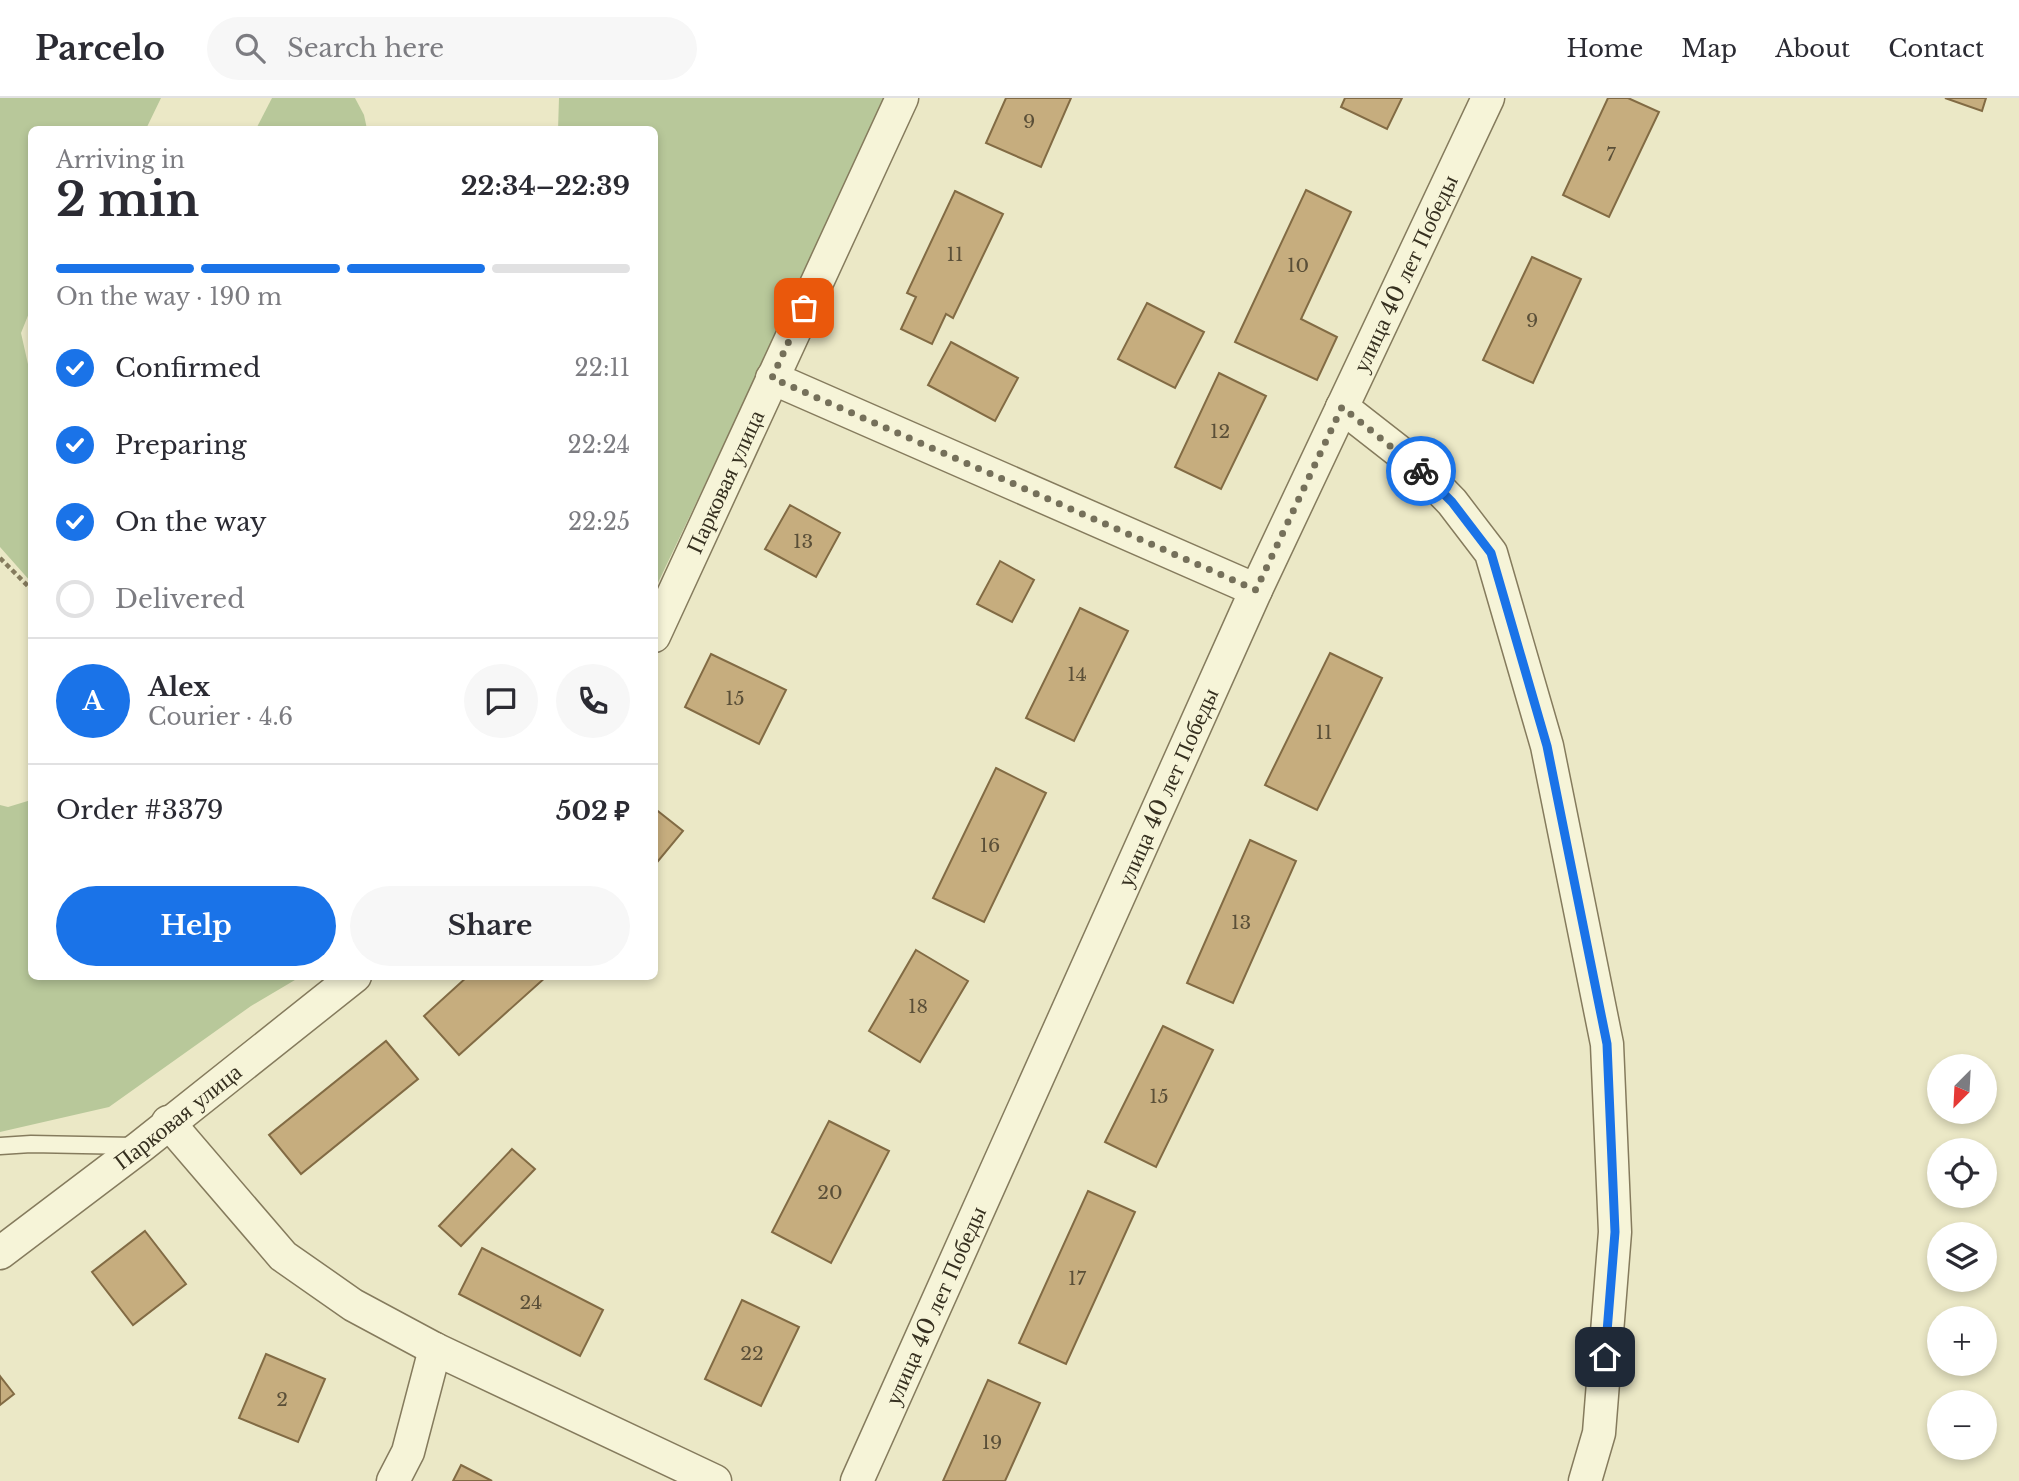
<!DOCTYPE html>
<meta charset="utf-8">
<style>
body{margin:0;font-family:"Libre Baskerville",serif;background:#f7f7f7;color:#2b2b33;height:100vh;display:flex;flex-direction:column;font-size:26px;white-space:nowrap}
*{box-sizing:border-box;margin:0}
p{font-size:23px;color:#7c7c81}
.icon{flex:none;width:38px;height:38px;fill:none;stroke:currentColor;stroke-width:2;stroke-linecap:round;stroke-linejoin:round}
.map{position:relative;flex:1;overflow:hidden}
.details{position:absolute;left:28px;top:28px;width:630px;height:854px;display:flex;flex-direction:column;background:#fff;border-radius:10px;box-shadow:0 4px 10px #0003}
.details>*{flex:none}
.needle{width:46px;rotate:204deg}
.buttons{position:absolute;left:1927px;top:956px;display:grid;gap:14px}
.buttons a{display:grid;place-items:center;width:70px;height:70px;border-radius:50%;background:#fff;box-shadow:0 4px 10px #0003;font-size:35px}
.pin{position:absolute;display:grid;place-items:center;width:60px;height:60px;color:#fff;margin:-30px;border-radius:14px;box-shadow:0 4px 10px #0006}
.courier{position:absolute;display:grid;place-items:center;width:70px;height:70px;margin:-35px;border:5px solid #1a73e8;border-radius:50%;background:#fff;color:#222;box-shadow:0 2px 9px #0007}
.headline em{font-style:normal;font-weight:800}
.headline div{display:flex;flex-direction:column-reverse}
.headline{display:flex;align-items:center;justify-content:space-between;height:119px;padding:0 28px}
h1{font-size:46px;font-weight:800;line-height:52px}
.bar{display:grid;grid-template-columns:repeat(4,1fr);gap:10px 7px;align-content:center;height:84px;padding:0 28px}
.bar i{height:9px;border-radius:5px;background:#e1e1e2}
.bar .selected{background:#1a73e8}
.bar p{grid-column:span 4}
.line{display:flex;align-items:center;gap:18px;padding:0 28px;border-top:2px solid #e1e1e2}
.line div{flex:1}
.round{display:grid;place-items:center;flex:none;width:74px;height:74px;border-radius:37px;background:#f7f7f7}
ol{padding:0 28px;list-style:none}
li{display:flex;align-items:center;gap:21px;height:77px}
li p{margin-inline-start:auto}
li .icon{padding:7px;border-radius:50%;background:#1a73e8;color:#fff;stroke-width:4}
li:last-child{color:#7c7c81}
li i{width:38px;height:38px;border:4px solid #e1e1e2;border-radius:50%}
.button{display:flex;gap:14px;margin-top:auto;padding:14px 28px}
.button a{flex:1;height:80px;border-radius:42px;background:#1a73e8;color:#fff;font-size:28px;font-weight:800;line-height:80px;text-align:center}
.button a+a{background:#f7f7f7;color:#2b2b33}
header{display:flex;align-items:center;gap:42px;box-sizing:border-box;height:98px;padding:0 35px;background:#fff;border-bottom:2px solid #e1e1e2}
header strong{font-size:33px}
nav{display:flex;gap:38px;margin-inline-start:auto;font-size:24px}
.search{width:490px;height:63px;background:#f7f7f7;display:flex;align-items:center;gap:18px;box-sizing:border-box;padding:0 24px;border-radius:38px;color:#7c7c81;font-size:26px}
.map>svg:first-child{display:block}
.green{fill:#b8c89a}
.building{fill:#c6ad7e;stroke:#826b44;stroke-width:2}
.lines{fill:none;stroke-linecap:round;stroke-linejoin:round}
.service-casing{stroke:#857b5d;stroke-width:19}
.minor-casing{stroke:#857b5d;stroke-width:35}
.path{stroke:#857b5d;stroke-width:4.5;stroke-dasharray:5 3.5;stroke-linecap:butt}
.service{stroke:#f6f4d8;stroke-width:16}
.minor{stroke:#f6f4d8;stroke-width:32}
.done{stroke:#75705a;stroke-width:7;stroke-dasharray:0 12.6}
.route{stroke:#1a73e8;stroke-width:9}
.labels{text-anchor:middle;stroke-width:7;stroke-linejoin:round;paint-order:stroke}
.number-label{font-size:19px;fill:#5a4f38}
.street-label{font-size:23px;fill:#363020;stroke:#f3f1d5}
</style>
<header>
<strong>Parcelo</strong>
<div class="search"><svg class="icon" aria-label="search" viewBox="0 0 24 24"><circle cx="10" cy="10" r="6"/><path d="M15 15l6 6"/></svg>Search here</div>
<nav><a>Home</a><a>Map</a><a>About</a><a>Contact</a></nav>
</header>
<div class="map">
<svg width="2019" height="1383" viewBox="0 0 2019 1383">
<rect width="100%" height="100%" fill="#ebe8c6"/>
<g class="green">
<path d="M0,0H161L146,31L32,32L31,210L21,235L32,284L31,484L0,449Z"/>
<path d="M272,0H355L364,17L367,31H256Z"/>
<path d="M559,0H889L655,491L654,32H558Z"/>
<path d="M31,702L32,878L300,879L251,908L109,1009L0,1034V707L8,709Z"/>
</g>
<g class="building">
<path d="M1006,0H1071L1041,69L986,45Z"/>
<path d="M1345,0H1402L1387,31L1341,9Z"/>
<path d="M1608,0H1628L1659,14L1609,119L1563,97Z"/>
<path d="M1945,0H1986L1982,13Z"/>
<path d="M1306,92L1351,114L1301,221L1337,239L1317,282L1235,244Z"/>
<path d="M955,93L1003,116L953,220L946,216L932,246L901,231L916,199L907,195Z"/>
<path d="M1532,159L1581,181L1533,285L1483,262Z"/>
<path d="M1147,205L1204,234L1175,290L1118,261Z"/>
<path d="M951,244L1018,280L995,323L928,287Z"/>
<path d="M1219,275L1266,298L1221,391L1175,369Z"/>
<path d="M790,407L840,435L816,479L765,451Z"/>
<path d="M1000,463L1034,482L1012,524L977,506Z"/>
<path d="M1080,510L1128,533L1074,643L1026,620Z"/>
<path d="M1330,555L1382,580L1317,712L1265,687Z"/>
<path d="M711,556L786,592L759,646L685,609Z"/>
<path d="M996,670L1046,695L984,824L933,800Z"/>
<path d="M654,710L683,733L654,768Z"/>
<path d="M1250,742L1296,763L1233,905L1187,885Z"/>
<path d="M916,852L968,883L920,964L869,933Z"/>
<path d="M468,878H547L459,957L424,918Z"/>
<path d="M1163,928L1213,952L1156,1069L1105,1044Z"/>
<path d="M386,943L418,981L301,1076L269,1037Z"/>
<path d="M829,1023L889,1053L831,1165L772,1134Z"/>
<path d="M512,1051L535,1071L461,1148L439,1128Z"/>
<path d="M1088,1093L1135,1114L1066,1266L1019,1245Z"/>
<path d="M145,1133L186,1186L133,1227L92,1174Z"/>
<path d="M482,1150L603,1212L580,1258L459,1196Z"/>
<path d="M742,1202L799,1229L761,1308L705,1281Z"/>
<path d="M266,1256L325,1281L298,1344L239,1320Z"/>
<path d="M0,1278L14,1296L0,1307Z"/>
<path d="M988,1282L1040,1305L1005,1383H943Z"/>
<path d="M461,1367L492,1383H453Z"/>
</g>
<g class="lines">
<g class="service-casing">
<path id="service" d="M0,1048L31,1046L134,1048"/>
</g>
<g class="minor-casing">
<g id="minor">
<path d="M772,280L1256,492"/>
<path d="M1342,309L1415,366L1452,404L1491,455L1547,648L1607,946L1615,1134L1599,1335L1585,1383"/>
<path id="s1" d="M654,538L902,0"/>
<path d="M168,1024L283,1158L353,1207L435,1251L715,1383"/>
<path id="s2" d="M0,1155L140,1049L355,878"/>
<path d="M393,1383L408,1354L435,1251"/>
<path id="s3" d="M857,1383L1256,492L1488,0"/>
</g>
</g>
<path class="path" d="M0,460L32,492"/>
<use href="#service" class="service"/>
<use href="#minor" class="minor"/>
</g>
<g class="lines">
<path class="done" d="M804,210L772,280L1256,492L1342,309L1421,373"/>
<path class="route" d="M1421,373L1452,404L1491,455L1547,648L1607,946L1615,1134L1605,1259"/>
</g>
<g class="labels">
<g class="number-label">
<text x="1029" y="30">9</text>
<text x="1611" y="63">7</text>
<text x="955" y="163">11</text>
<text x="1298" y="174">10</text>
<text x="1532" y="229">9</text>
<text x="1220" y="340">12</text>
<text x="803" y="450">13</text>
<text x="1077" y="583">14</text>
<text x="735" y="607">15</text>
<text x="1324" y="641">11</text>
<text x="990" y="754">16</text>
<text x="1241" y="831">13</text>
<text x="918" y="915">18</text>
<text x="1159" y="1005">15</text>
<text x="830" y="1101">20</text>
<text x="1077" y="1187">17</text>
<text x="531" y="1211">24</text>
<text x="752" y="1262">22</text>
<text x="282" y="1308">2</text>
<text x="992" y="1351">19</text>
</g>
<g class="street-label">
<text dy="8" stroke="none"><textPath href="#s3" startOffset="1326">улица 40 лет Победы</textPath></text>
<text dy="8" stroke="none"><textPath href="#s1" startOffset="170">Парковая улица</textPath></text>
<text dy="8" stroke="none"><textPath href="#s3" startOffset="760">улица 40 лет Победы</textPath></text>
<text dy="8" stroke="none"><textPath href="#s2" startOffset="224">Парковая улица</textPath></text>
<text dy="8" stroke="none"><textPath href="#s3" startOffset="192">улица 40 лет Победы</textPath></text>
</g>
</g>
</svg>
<div class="buttons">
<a><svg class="needle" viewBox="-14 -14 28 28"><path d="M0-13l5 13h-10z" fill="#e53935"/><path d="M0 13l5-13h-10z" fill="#7c7c81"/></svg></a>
<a><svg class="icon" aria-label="locate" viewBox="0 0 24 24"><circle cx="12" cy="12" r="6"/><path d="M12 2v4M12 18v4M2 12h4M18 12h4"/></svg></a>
<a><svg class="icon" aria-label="layers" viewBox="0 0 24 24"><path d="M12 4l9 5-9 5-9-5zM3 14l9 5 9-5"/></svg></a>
<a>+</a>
<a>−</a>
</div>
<div class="pin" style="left:804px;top:210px;background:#ea580c"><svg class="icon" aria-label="bag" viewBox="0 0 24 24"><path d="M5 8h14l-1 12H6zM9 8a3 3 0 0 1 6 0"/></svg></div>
<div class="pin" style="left:1605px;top:1259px;background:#1f2937"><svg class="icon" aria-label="home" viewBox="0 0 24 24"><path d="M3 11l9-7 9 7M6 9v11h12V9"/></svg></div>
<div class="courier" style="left:1421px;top:373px"><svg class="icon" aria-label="bike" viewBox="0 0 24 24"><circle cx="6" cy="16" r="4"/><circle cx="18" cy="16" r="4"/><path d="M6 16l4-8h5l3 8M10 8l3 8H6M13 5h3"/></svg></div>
<section class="details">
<div class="headline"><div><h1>2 min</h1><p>Arriving in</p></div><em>22:34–22:39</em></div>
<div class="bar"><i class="selected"></i><i class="selected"></i><i class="selected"></i><i></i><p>On the way · 190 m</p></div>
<ol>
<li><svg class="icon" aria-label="check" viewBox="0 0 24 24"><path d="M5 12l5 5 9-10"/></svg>Confirmed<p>22:11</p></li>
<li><svg class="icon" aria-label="check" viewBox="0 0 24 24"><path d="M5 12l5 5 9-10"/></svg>Preparing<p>22:24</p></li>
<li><svg class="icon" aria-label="check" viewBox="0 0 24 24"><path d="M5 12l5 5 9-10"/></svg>On the way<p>22:25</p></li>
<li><i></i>Delivered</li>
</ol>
<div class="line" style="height:126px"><b class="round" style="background:#1a73e8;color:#fff">A</b><div><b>Alex</b><p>Courier · 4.6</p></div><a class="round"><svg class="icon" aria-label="chat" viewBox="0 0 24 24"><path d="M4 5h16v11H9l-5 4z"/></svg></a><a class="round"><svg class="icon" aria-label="phone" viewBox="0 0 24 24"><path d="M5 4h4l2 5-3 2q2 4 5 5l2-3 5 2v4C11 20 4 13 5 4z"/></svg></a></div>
<div class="line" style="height:91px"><div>Order #3379</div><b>502 ₽</b></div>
<div class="button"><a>Help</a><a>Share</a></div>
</section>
</div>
